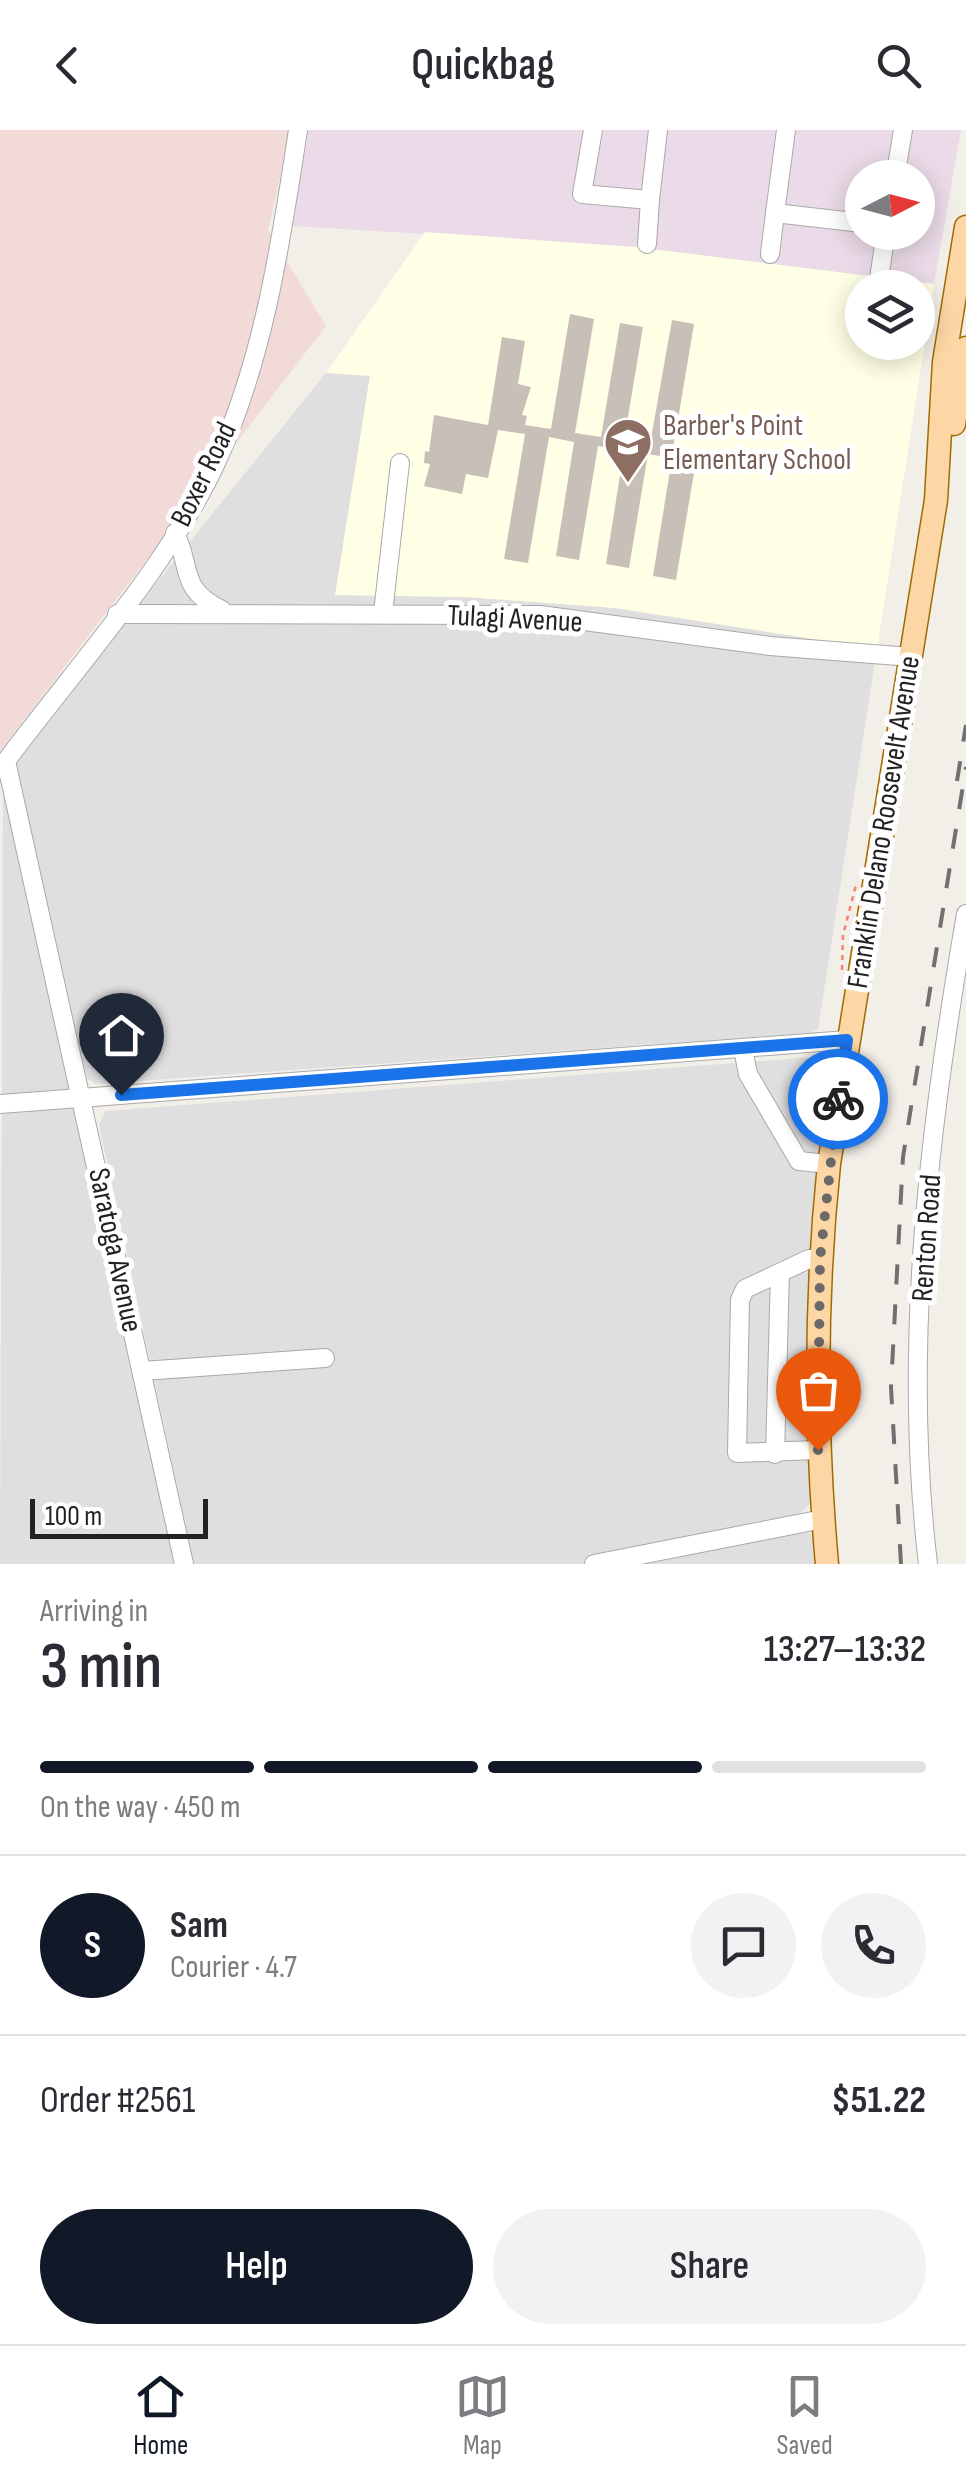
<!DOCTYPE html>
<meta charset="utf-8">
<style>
body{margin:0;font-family:"Sofia Sans Condensed",sans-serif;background:#f2f2f3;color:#2b2b33;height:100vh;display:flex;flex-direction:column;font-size:38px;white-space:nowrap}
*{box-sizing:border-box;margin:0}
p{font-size:32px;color:#7c7c81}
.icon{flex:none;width:55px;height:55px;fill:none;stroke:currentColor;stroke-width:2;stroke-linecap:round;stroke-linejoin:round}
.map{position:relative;height:1434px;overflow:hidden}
.sheet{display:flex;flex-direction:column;background:#fff;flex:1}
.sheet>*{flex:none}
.needle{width:65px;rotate:84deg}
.fabs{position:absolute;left:845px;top:30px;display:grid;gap:20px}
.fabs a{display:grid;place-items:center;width:90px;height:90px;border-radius:50%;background:#fff;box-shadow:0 5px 25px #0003;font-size:50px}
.scale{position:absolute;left:30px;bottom:25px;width:178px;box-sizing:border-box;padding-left:10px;border:5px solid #222;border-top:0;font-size:28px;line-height:35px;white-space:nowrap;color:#222;-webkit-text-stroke:8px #fff;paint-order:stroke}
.pin{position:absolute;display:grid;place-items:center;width:85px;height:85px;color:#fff;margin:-102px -42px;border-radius:50% 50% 50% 0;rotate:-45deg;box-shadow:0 0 10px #0007}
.pin .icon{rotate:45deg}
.courier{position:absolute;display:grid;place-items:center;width:100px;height:100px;margin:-50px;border:8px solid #1a73e8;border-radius:50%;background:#fff;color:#222;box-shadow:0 2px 12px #0007}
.head em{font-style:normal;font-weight:600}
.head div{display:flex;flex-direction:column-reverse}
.head{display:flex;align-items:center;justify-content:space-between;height:170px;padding:0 40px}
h1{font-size:65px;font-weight:600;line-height:75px}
.bar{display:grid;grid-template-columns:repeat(4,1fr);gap:15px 10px;align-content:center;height:120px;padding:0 40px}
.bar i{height:12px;border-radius:8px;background:#e1e1e2}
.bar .selected{background:#111827}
.bar p{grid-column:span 4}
.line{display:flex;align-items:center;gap:25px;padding:0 40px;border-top:2px solid #e1e1e2}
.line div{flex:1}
.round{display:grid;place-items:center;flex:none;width:105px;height:105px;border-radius:52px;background:#f2f2f3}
.action{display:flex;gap:20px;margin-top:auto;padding:20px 40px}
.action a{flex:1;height:115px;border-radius:60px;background:#111827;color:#fff;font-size:40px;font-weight:600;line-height:115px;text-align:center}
.action a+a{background:#f2f2f3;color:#2b2b33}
header{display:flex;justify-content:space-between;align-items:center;height:130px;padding:0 40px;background:#fff;font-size:45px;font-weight:600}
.dock{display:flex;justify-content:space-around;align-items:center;height:140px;border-top:2px solid #e1e1e2;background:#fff;font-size:28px;color:#7c7c81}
.dock a{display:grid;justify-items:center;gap:5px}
.dock .selected{color:#111827}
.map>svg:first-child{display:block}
.residential{fill:#e0dfdf}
.commercial{fill:#f2dad9}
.industrial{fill:#ebdbe8;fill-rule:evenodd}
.education{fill:#ffffe5;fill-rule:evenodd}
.building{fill:#c7bfb8}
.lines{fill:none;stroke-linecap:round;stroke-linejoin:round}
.minor-casing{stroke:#a9a9a9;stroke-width:20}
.major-casing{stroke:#a06b00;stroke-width:25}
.path{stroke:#fa8072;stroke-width:2.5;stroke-dasharray:5 5;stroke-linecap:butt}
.minor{stroke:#fff;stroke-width:18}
.major{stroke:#fcd6a4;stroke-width:22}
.rail{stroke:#707070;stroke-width:4;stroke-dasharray:20 20;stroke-linecap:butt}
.done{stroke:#6b6a68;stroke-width:10;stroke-dasharray:0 18}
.route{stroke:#1a73e8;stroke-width:12}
.labels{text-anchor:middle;stroke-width:10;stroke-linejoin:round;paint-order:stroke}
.education-label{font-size:30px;fill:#785e54;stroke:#fff;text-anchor:start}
.street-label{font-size:30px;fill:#222;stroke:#fff}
</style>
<header><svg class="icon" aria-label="back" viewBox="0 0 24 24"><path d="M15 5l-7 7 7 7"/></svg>Quickbag<svg class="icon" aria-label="search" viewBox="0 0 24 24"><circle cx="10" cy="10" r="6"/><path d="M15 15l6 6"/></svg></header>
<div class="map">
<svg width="966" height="1434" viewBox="0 0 966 1434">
<rect width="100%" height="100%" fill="#f2efe9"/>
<g class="residential">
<path d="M326,243L370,245L336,465L467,467L615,478L877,519L818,899L810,903L96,954L82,946L14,629Z"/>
<path d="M3,663L8,672L175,1434H0Z"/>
<path d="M828,926L835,934L814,1370L798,1385L724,1399L722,1413L799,1401L812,1404L818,1411L821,1434H194L99,995L105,981Z"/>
</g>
<path class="commercial" d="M0,0H291L268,100L326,196L0,621Z"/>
<path class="industrial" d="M296,0H961L934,154L634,117L278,95ZM862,48H918V102H862Z"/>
<path class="education" d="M425,102L634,117L934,154L877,519L615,478L467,467L335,465L370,246L326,243ZM862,158H918V212H862Z"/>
<path class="building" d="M570,184L594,189L575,303L601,307L620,193L643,197L624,311L650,314L672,190L694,194L673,319L685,322L684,329L696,331L676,450L653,446L672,328L648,324L629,438L606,434L624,320L598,316L579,430L556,426L574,312L549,307L528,433L504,429L525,304L498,300L488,348L466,344L462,364L424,356L430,334L424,333L425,321L429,322L434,285L488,295L502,207L525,211L518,254L531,257L522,285L527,286L525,295L551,299Z"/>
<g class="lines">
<g class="minor-casing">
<g id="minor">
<path d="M593,0L582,64L650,70L658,0"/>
<path d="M786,0L775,83L862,93"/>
<path d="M895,48L903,0"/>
<path d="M647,114L650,70"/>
<path d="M770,124L775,83"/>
<path d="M880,142L886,102"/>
<path d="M175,403C192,436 178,459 222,480"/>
<path d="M383,483L400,333"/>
<path d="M117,484L540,485L770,516L911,527"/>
<path d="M6,631L184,1434"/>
<path d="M0,639C70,544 166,440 216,333C264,229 281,112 298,0"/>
<path d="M743,919L748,944L799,1031L829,1034"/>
<path d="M0,974L847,910"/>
<path d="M142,1241L325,1228"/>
<path d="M818,1320L737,1323L740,1170L745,1159L809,1129H820"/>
<path d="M775,1324L780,1143"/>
<path d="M594,1434L823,1389"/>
<path d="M928,1434C902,1217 929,997 966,784"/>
</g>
</g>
<g class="major-casing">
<g id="major">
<path d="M954,294L966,218"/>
<path d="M827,1434C815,1300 815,1168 829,1034L936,370L944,232L966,97"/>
</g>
</g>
<path class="path" d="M842,840L843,805L856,755"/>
<use href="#minor" class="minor"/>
<use href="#major" class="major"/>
<g class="rail">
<path d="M957,651L966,595"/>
<path d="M901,1434L891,1257L903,1027L966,637"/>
</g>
</g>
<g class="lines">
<path class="done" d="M818,1320L820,1129L838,969"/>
<path class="route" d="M121,965L847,910L838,969"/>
</g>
<defs>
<g id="school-pin" transform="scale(2.5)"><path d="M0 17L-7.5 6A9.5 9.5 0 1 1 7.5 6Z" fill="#8d6e63" stroke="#fff"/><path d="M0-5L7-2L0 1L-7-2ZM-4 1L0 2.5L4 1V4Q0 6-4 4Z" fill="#fff"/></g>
</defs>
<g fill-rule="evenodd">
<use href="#school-pin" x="628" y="312"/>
</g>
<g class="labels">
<g class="education-label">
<text x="663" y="305">Barber's Point<tspan x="663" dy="34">Elementary School</tspan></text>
</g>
<g class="street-label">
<text transform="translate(203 344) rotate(-64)" y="10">Boxer Road</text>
<text transform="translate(515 488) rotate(3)" y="10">Tulagi Avenue</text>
<text transform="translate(883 692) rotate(-81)" y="10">Franklin Delano Roosevelt Avenue</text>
<text transform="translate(926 1108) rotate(-86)" y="10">Renton Road</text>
<text transform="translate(116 1120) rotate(78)" y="10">Saratoga Avenue</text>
</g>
</g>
</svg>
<div class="fabs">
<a><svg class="needle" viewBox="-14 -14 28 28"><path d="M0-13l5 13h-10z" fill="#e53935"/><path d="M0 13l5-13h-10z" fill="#7c7c81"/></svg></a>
<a><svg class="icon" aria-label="layers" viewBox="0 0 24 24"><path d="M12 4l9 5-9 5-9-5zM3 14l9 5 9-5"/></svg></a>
</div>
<div class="scale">100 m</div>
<div class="pin" style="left:818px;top:1320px;background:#ea580c"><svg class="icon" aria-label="bag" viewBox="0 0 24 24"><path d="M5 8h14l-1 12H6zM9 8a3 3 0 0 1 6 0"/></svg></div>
<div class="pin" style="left:121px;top:965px;background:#1f2937"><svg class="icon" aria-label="home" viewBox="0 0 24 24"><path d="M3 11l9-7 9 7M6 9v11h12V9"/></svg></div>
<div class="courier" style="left:838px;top:969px"><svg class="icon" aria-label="bike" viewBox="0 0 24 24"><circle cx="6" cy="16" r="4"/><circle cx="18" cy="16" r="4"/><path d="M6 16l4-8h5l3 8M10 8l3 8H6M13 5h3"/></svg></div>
</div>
<section class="sheet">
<div class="head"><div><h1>3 min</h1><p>Arriving in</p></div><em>13:27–13:32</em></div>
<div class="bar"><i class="selected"></i><i class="selected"></i><i class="selected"></i><i></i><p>On the way · 450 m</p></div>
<div class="line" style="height:180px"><b class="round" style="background:#111827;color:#fff">S</b><div><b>Sam</b><p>Courier · 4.7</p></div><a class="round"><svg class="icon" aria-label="chat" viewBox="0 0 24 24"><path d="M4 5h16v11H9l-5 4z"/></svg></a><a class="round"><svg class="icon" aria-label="phone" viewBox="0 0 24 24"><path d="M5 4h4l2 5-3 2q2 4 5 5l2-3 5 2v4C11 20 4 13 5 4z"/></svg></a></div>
<div class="line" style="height:130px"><div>Order #2561</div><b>$51.22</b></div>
<div class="action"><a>Help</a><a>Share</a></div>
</section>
<nav class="dock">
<a class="selected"><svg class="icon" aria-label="home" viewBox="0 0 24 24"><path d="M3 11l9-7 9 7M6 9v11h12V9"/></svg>Home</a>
<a><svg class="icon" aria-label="map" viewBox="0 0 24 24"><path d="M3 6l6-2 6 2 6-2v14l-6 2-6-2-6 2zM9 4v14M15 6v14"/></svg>Map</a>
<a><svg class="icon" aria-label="saved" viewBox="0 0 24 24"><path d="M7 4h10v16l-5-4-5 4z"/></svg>Saved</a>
</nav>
